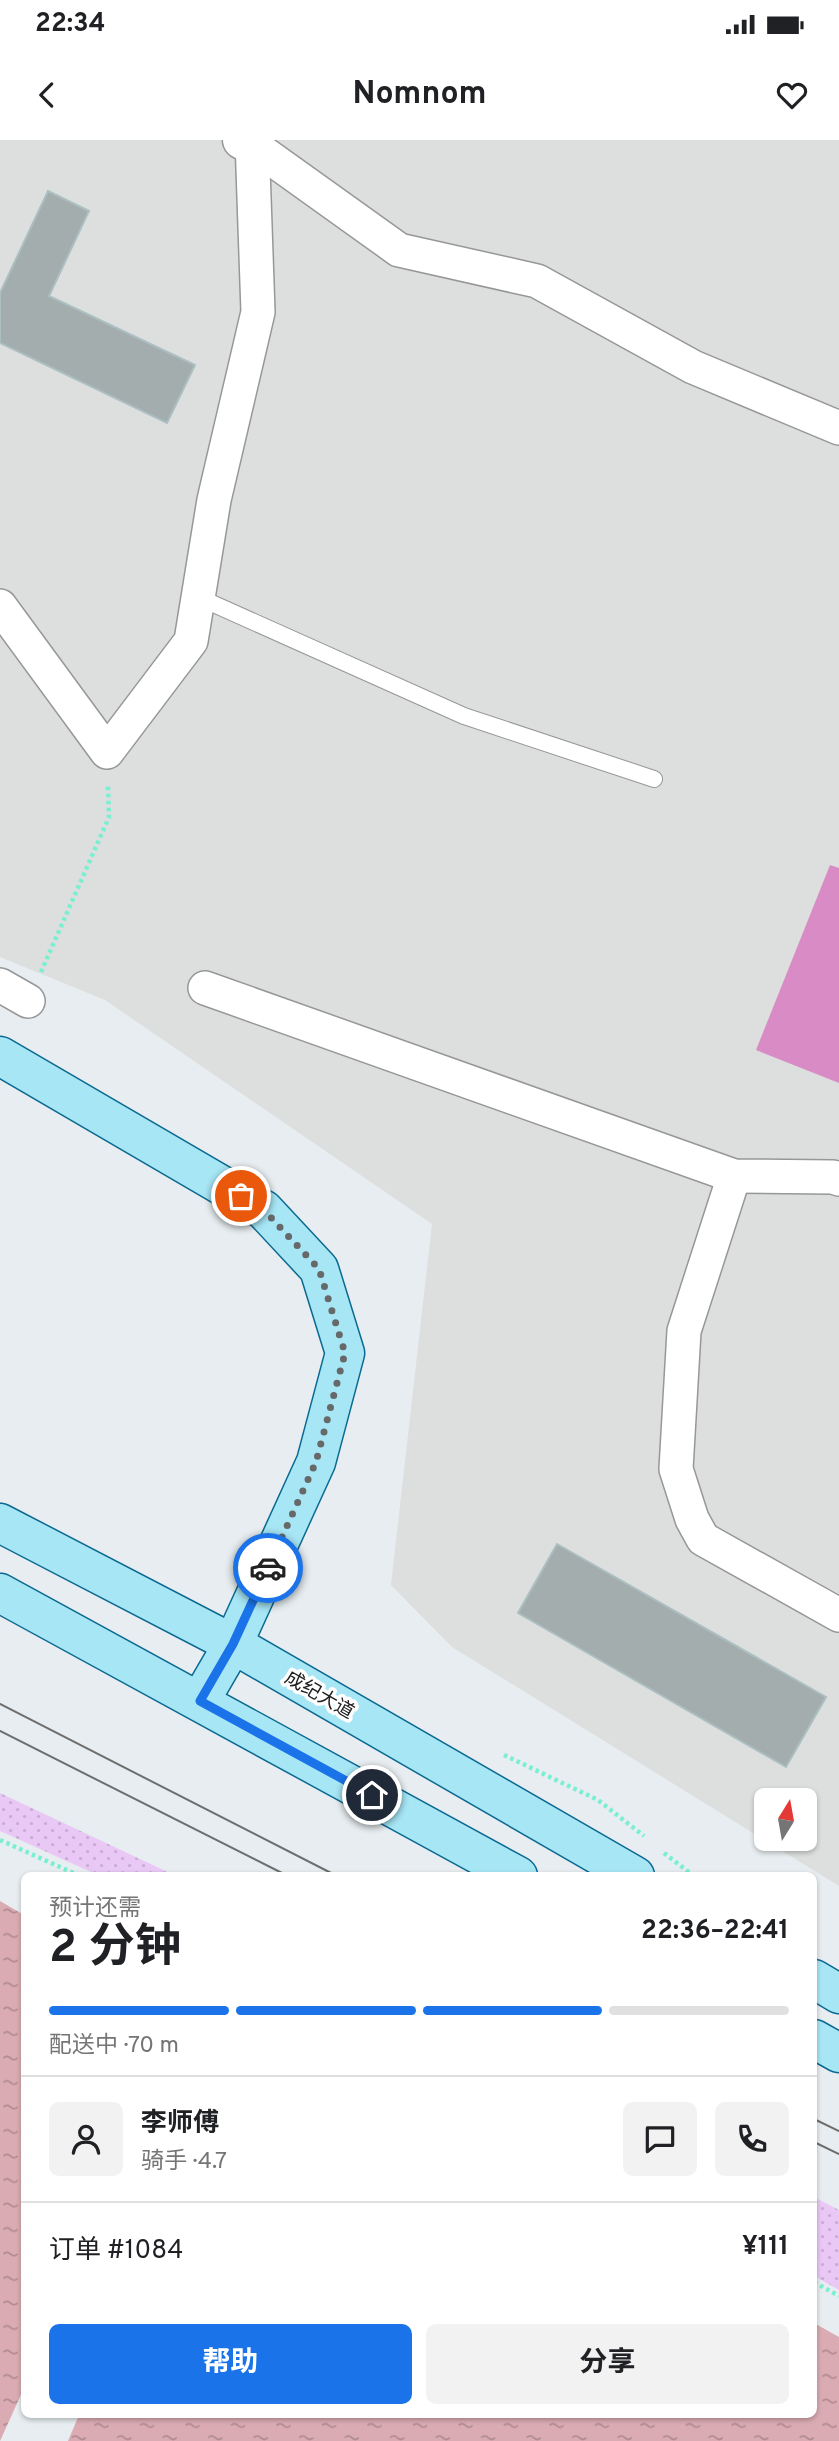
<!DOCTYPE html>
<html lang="zh">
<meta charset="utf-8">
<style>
body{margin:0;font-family:Overpass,"Noto Sans SC",sans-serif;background:#f2f2f2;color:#202124;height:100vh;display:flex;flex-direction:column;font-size:26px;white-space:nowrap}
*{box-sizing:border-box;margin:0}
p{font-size:23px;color:#757577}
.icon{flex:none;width:38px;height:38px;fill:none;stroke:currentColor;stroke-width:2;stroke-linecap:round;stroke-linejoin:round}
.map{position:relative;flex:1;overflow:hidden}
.side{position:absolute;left:21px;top:1732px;width:796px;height:546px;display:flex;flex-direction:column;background:#fff;border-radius:10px;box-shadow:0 2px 5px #0004}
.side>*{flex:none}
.needle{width:46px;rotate:11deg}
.controls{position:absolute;left:754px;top:1648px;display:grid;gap:14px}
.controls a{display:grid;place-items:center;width:63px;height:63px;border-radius:10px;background:#fff;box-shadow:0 2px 5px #0004;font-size:35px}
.pin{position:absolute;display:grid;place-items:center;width:60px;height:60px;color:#fff;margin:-30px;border:4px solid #fff;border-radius:50%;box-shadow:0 2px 7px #0007}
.courier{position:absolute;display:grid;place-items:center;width:70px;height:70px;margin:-35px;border:5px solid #1a73e8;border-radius:50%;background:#fff;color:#222;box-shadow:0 2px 9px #0007}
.headline em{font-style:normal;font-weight:700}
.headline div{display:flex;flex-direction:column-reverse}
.headline{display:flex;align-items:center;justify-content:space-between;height:119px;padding:0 28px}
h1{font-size:46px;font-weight:700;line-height:52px}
.bar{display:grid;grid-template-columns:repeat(4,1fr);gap:10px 7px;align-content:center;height:84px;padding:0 28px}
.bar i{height:9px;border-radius:5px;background:#e0e0e0}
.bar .on{background:#1a73e8}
.bar p{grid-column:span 4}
.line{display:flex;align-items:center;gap:18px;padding:0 28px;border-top:2px solid #e0e0e0}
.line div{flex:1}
.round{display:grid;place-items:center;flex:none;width:74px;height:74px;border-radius:10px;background:#f2f2f2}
.primary-button{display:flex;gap:14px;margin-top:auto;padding:14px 28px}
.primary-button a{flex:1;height:80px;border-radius:10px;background:#1a73e8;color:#fff;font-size:28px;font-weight:700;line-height:80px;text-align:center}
.primary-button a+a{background:#f2f2f2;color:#202124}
.status{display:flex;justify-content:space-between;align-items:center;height:49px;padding:0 35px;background:#fff;direction:ltr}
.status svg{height:19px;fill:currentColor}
header{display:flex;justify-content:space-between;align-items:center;height:91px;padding:0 28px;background:#fff;font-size:32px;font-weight:700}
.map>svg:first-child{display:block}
.residential{fill:#dddede;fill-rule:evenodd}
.park{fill:url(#park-dots)}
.pitch{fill:#d98bc6}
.water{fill:url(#water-ripples)}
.building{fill:#a3adae;stroke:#abbfc1;stroke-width:2}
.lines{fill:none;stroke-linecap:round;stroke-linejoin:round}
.service-casing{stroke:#979797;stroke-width:18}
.minor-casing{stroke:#979797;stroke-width:36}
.tertiary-casing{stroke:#979797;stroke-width:41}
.primary-casing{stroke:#0b6991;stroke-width:41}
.path{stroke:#78f0d0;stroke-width:4.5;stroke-dasharray:3.5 3.5;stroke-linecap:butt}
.service{stroke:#fff;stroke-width:16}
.minor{stroke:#fff;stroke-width:33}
.tertiary{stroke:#fff;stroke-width:38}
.primary{stroke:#a7e6f5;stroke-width:38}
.tram{stroke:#6e6e6e;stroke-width:2}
.done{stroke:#666869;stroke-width:7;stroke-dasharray:0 12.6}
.route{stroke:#1a73e8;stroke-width:9}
.labels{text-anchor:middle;stroke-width:7;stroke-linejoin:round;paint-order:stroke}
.street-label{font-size:19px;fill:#202020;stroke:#fff}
</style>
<div class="status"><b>22:34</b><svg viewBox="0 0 49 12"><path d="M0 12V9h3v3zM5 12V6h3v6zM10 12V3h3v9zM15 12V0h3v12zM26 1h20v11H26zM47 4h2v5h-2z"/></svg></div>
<header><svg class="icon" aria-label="back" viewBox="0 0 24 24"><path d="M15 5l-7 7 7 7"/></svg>Nomnom<svg class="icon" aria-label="heart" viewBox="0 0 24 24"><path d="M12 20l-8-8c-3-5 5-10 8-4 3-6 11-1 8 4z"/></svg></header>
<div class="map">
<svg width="839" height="2301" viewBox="0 0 839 2301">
<defs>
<pattern id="park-dots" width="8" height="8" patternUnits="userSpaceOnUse" patternTransform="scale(1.75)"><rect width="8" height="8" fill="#e9c8f6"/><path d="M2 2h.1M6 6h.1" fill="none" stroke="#c8acd3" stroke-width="1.8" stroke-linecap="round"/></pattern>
<pattern id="water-ripples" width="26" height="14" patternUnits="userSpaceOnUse" patternTransform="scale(1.75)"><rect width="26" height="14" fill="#daabb2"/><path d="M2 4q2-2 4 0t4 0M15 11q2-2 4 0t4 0" fill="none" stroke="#b08b90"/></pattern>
</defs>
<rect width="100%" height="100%" fill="#e7edf0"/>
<path class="residential" d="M0,0H839V1746L452,1507L391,1445L432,1084L105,860L0,817ZM766,1661H805V1699H766Z"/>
<g class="park">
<path d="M0,1653L176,1736H100L0,1691Z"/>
<path d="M814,2057L839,2070V2150L814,2136Z"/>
</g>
<path class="pitch" d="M830,725L839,728V943L756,910Z"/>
<g class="water">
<path d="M0,1761L24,1775V2248L0,2301Z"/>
<path d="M814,2183L839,2197V2301H68L79,2275H814Z"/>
</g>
<g class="building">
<path d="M48,51L89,71L49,156L195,225L167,283L0,203V153Z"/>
<path d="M557,1404L826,1557L786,1627L518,1473Z"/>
</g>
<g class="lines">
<g class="service-casing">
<path id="service" d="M198,457L464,576L654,639"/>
</g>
<g class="minor-casing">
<g id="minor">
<path d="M251,4L399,110L537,141L693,227L839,288"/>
<path d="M0,466L107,612L191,501L214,360L258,172L252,0"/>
<path d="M0,845L28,861"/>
<path d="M205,848L734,1036L833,1037L839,1039"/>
<path d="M734,1036L684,1191L676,1329L692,1379L703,1399L839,1475"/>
</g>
</g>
<g class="tertiary-casing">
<path id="tertiary" d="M242,0L251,4"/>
</g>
<g class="primary-casing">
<g id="primary">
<path d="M0,916L264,1070L319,1129L345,1213L316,1322L233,1504L200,1561"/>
<path d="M0,1383L233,1504L635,1736"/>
<path d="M0,1453L518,1736"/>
<path d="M814,1839L839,1854"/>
<path d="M814,1899L839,1913"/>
</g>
</g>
<g class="path">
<path d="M41,832L109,677L108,645"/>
<path d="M504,1615L598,1660L644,1696"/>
<path d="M0,1700L80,1736"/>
<path d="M664,1713L694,1736"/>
<path d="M814,2142L839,2156"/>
</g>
<use href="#service" class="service"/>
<use href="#minor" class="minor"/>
<use href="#tertiary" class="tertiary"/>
<use href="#primary" class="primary"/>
<g class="tram">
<path d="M0,1564L337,1736"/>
<path d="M0,1591L288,1736"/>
<path d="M814,1979L839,1991"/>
<path d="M814,2002L839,2014"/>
</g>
</g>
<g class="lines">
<path class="done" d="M241,1056L264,1070L319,1129L345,1213L316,1322L268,1428"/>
<path class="route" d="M268,1428L233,1504L200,1561L372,1655"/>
</g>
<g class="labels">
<g class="street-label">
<text transform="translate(320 1554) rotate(30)" y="7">成纪大道</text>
</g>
</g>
</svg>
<div class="controls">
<a><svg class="needle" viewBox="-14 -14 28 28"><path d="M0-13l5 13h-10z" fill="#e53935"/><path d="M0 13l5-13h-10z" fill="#757577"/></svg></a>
</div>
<div class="pin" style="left:241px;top:1056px;background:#ea580c"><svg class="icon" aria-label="bag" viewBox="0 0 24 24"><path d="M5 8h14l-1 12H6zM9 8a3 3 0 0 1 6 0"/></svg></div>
<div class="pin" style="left:372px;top:1655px;background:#1f2937"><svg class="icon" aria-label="home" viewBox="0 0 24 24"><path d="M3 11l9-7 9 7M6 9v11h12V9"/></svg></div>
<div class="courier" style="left:268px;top:1428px"><svg class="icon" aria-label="car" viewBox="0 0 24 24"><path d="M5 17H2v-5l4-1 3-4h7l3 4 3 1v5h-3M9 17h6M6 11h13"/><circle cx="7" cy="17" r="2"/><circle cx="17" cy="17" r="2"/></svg></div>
<section class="side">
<div class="headline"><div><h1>2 分钟</h1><p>预计还需</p></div><em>22:36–22:41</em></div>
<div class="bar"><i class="on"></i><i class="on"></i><i class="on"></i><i></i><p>配送中 · 70 m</p></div>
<div class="line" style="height:126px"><a class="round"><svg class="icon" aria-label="person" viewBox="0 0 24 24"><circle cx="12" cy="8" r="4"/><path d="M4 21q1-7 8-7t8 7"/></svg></a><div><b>李师傅</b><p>骑手 · 4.7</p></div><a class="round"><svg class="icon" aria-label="chat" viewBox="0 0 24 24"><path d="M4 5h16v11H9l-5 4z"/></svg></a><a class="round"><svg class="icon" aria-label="phone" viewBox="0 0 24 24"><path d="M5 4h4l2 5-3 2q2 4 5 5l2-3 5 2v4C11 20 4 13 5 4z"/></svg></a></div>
<div class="line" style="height:91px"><div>订单 #1084</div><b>¥111</b></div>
<div class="primary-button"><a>帮助</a><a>分享</a></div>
</section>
</div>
